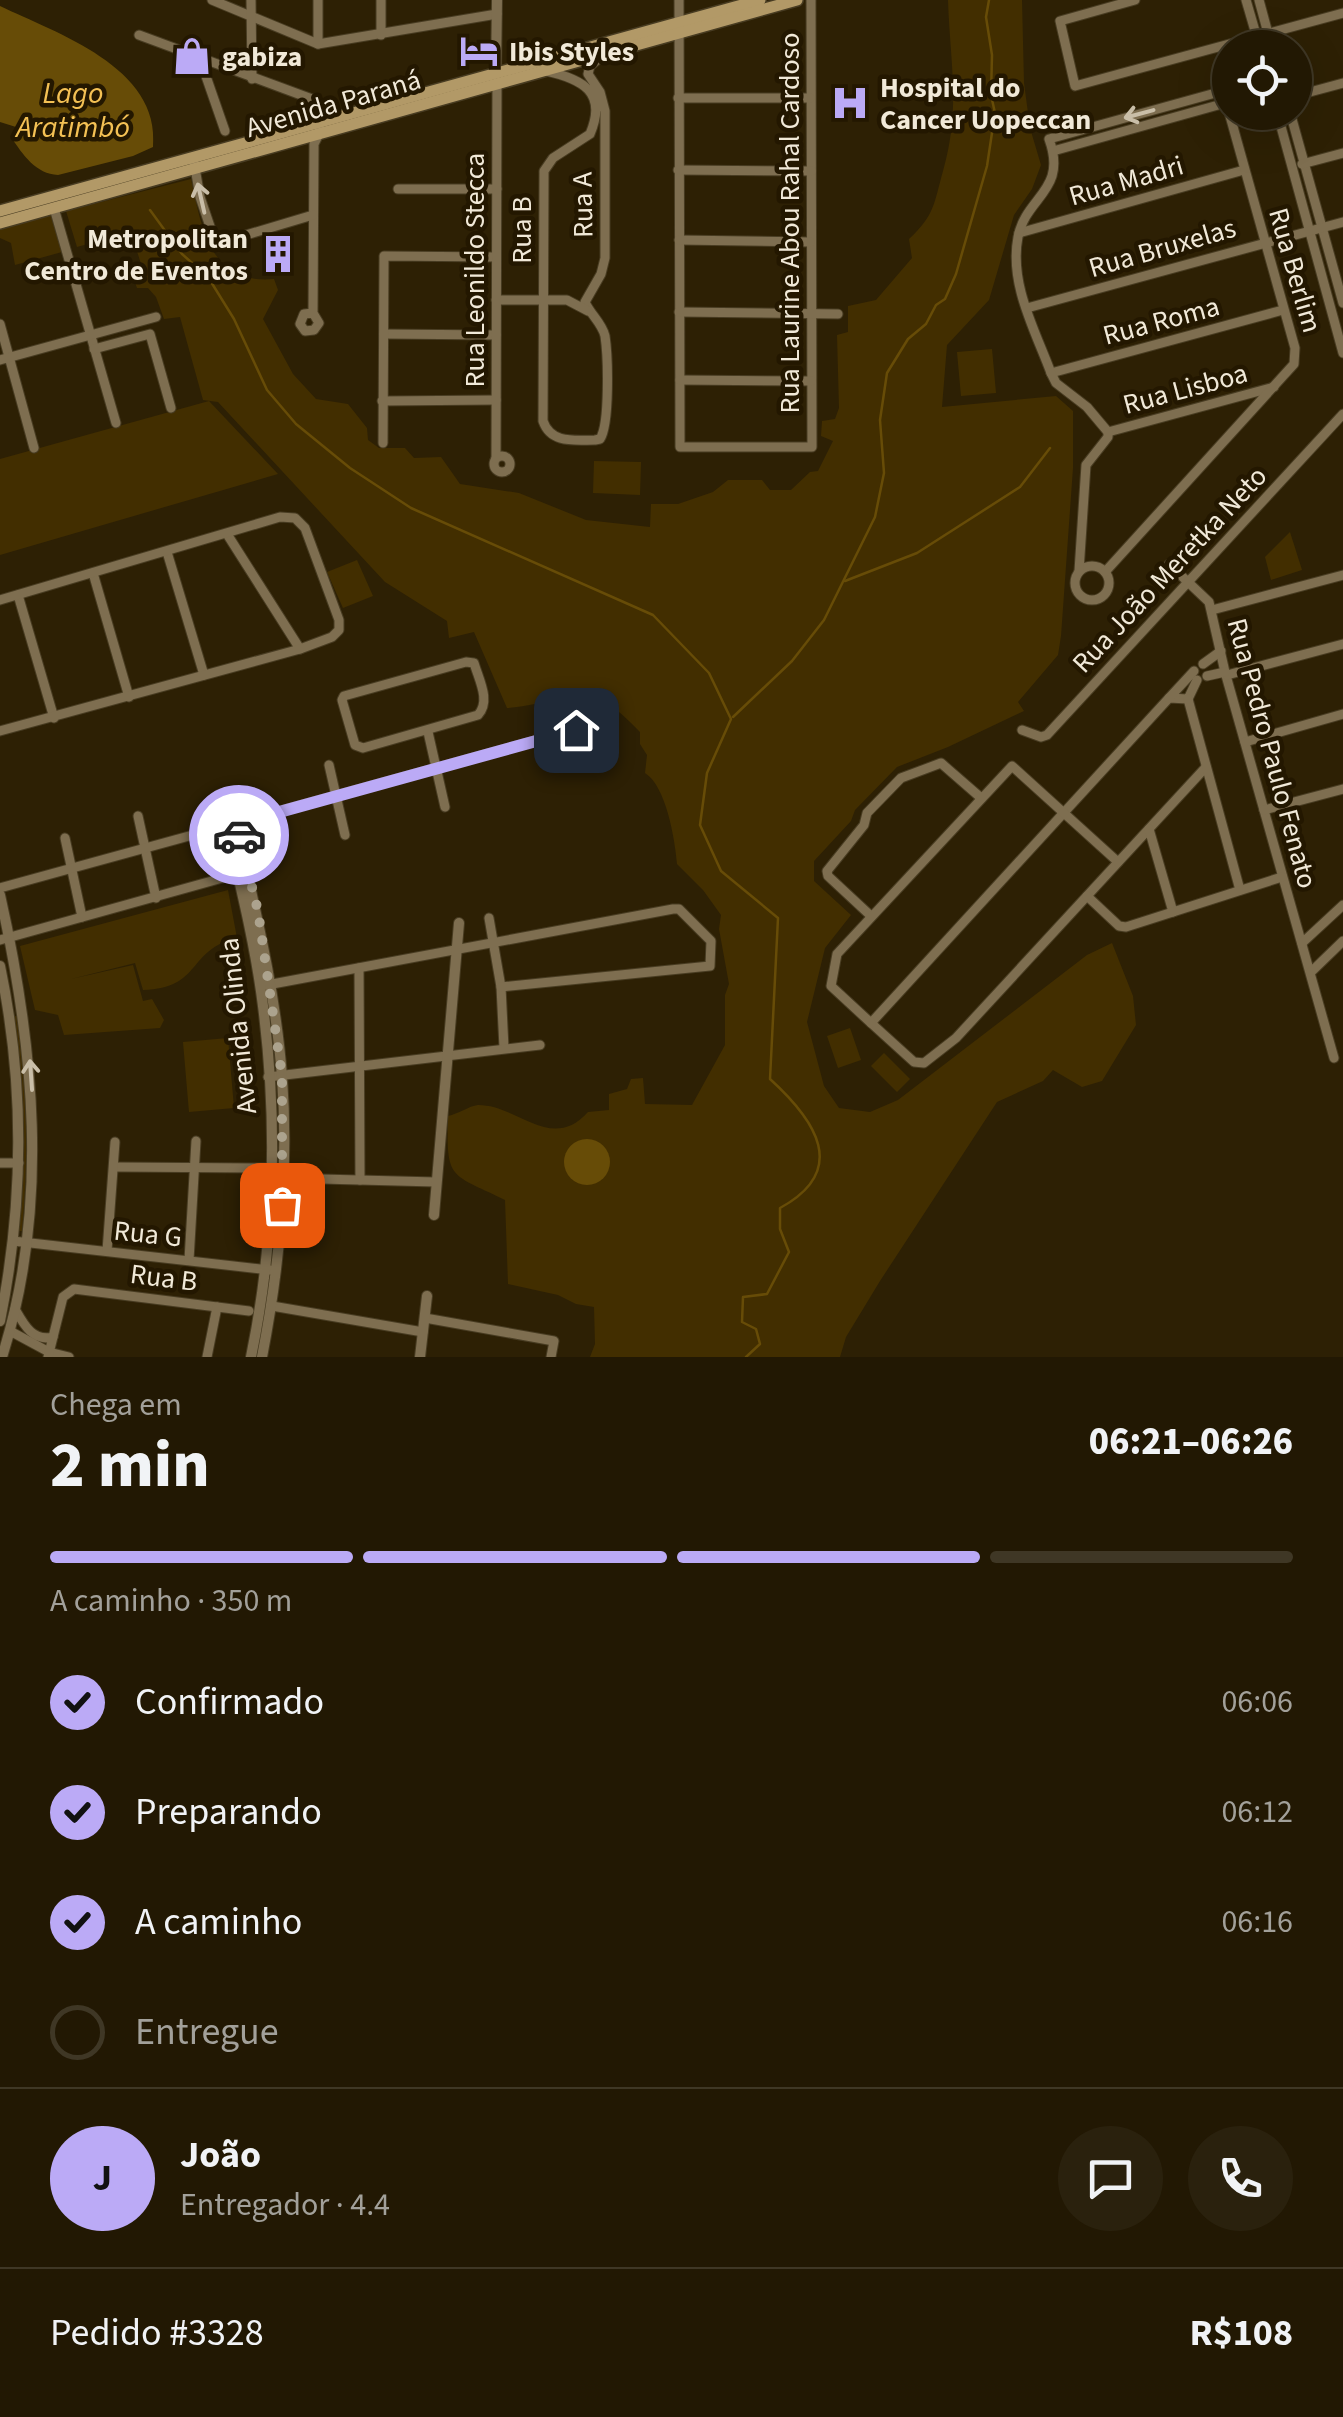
<!DOCTYPE html>
<html lang="pt">
<meta charset="utf-8">
<style>
body{margin:0;font-family:"Source Sans 3",sans-serif;background:#2a210d;color:#f1f3f6;height:100vh;display:flex;flex-direction:column;font-size:38px;white-space:nowrap}
*{box-sizing:border-box;margin:0}
p{font-size:32px;color:#a2a09a}
.icon{flex:none;width:55px;height:55px;fill:none;stroke:currentColor;stroke-width:2;stroke-linecap:round;stroke-linejoin:round}
.map{position:relative;height:1357px;overflow:hidden}
.sheet{display:flex;flex-direction:column;background:#221803;flex:1}
.sheet>*{flex:none}
.tools{position:absolute;left:1212px;top:30px;display:grid;gap:20px}
.tools a{display:grid;place-items:center;width:100px;height:100px;border-radius:50%;background:#221803;box-shadow:0 10px 40px #0002,0 0 0 2px #3f3725;font-size:50px}
.pin{position:absolute;display:grid;place-items:center;width:85px;height:85px;color:#fff;margin:-42px;border-radius:20px;box-shadow:0 5px 15px #0006}
.courier{position:absolute;display:grid;place-items:center;width:100px;height:100px;margin:-50px;border:8px solid #bbaaf6;border-radius:50%;background:#fff;color:#222;box-shadow:0 2px 12px #0007}
.head em{font-style:normal;font-weight:800}
.head div{display:flex;flex-direction:column-reverse}
.head{display:flex;align-items:center;justify-content:space-between;height:170px;padding:0 50px}
h1{font-size:65px;font-weight:800;line-height:75px}
.bar{display:grid;grid-template-columns:repeat(4,1fr);gap:15px 10px;align-content:center;height:120px;padding:0 50px}
.bar i{height:12px;border-radius:8px;background:#3f3725}
.bar .on{background:#bbaaf6}
.bar p{grid-column:span 4}
.line{display:flex;align-items:center;gap:25px;padding:0 50px;border-top:2px solid #3f3725}
.line div{flex:1}
.round{display:grid;place-items:center;flex:none;width:105px;height:105px;border-radius:52px;background:#2a210d}
ol{padding:0 50px;list-style:none}
li{display:flex;align-items:center;gap:30px;height:110px}
li p{margin-inline-start:auto}
li .icon{padding:10px;border-radius:50%;background:#bbaaf6;color:#111;stroke-width:4}
li:last-child{color:#a2a09a}
li i{width:55px;height:55px;border:5px solid #3f3725;border-radius:50%}
.map>svg:first-child{display:block}
.green{fill:#422e00}
.water{fill:#674c07}
.lines{fill:none;stroke-linecap:round;stroke-linejoin:round}
.stream{stroke:#674c07;stroke-width:2.5}
.minor-casing{stroke:#483c22;stroke-width:11}
.tertiary-casing{stroke:#483c22;stroke-width:12}
.secondary-casing{stroke:#483c22;stroke-width:14}
.minor{stroke:#7e6e50;stroke-width:9}
.tertiary{stroke:#7e6e50;stroke-width:10}
.secondary{stroke:#b29967;stroke-width:11}
.oneway{stroke:#c9bea8}
.done{stroke:#aca38e;stroke-width:10;stroke-dasharray:0 18}
.route{stroke:#bbaaf6;stroke-width:12}
.labels{text-anchor:middle;stroke-width:9;stroke-linejoin:round;paint-order:stroke}
.poi-label{font-size:28px;font-weight:bold;fill:#f1e9d8;stroke:#231700;text-anchor:start}
.street-label{font-size:28px;fill:#f1e9d8;stroke:#231700}
.water-label{font-size:30px;font-style:italic;fill:#f4c154;stroke:#231700}
</style>
<div class="map">
<svg width="1343" height="1357" viewBox="0 0 1343 1357">
<rect width="100%" height="100%" fill="#2d2004"/>
<g class="green">
<path d="M948,0H1022L1024,83L1030,128L1041,165L1032,189L1014,215L989,300L947,345L942,407L1056,396L1073,411V468L1061,636L1058,655L1018,702L1024,711L948,747L897,767L855,810L851,821L814,861V881L851,915L825,948L807,1022L824,1086L839,1108L870,1112L898,1100L1087,955L1112,943L1133,996L1136,1025L1102,1081L1082,1087L1053,1070L1043,1081L997,1102L880,1281L846,1337L840,1357H590L595,1344L594,1307L576,1304L558,1295L508,1284L505,1200C450,1173 446,1181 448,1116C458,1114 469,1106 478,1105C519,1105 551,1153 588,1112L609,1110V1094L627,1089L631,1079L643,1078L645,1104L692,1105L725,1045V995L729,984L719,929L721,915L703,890L677,864C675,839 666,786 645,773L647,755L640,744V732C581,670 577,702 507,708L474,632L449,638L447,621L385,582L218,402L203,400L180,317L164,319L156,297L148,288H137L133,277L143,270L134,242L127,233L77,247L66,211L191,179C202,229 210,285 274,279L278,290L263,319L293,374L316,399L348,404L367,428L368,440L379,448H405L414,458L441,457L460,484L519,493L586,520L650,527L651,504H678L713,492L728,480H762L770,490H791L810,472L818,471L833,441L821,436L822,421L835,419L839,408L837,335L848,332V306L876,300L912,258L909,239C935,215 934,203 943,171C961,108 950,63 948,0Z"/>
<path d="M51,213L62,252L15,265L11,243L0,238V227Z"/>
<path d="M992,349L996,393L961,396L957,352Z"/>
<path d="M209,401L278,474L0,555V459Z"/>
<path d="M594,461L641,462L640,495L593,493Z"/>
<path d="M1290,532L1302,570L1271,580L1265,557Z"/>
<path d="M357,560L373,596L343,608L327,572Z"/>
<path d="M228,890L237,938C186,950 203,988 143,990L135,963L71,979L133,965L143,1001L152,999L164,1020L160,1028L64,1035L58,1015L35,1010L20,946Z"/>
<path d="M14,1016H18C27,1088 29,1159 22,1231H17L23,1126Z"/>
<path d="M850,1028L861,1060L838,1068L827,1036Z"/>
<path d="M228,1038L234,1108L189,1112L183,1042Z"/>
<path d="M884,1053L910,1079L897,1092L871,1066Z"/>
</g>
<g class="water">
<path d="M0,6C56,33 161,67 153,147L133,156L58,175C36,174 23,155 11,137L16,134V127L0,122Z"/>
<circle cx="587" cy="1162" r="23"/>
</g>
<g class="lines">
<g class="stream">
<path d="M150,210L182,254L208,277L234,319L267,390L296,424L350,468L411,508L653,615L709,673L731,719L707,773L700,825L721,871L778,918L770,1079C815,1120 850,1170 780,1208V1229L789,1252L767,1294L743,1297L742,1322L756,1329L760,1344L746,1357"/>
<path d="M845,581L917,553L1020,487L1050,448"/>
<path d="M733,717L792,661L824,620L875,517L884,473L880,420L887,373L908,339L926,324L936,305L945,299L956,274L987,166L995,113L991,95L992,55L986,17L989,0"/>
</g>
<g class="minor-casing">
<g id="minor">
<path d="M212,0L318,44L497,14"/>
<path d="M251,0L252,79"/>
<path d="M318,0V44"/>
<path d="M679,0L680,447H812L811,0"/>
<path d="M1135,0L1060,21L1075,86L1343,13"/>
<path d="M1246,0L1260,48"/>
<path d="M1259,0L1272,48"/>
<path d="M139,35L312,99L320,132L314,144L313,313L319,323L314,330L305,331L300,324L304,314L313,313"/>
<path d="M381,35V0"/>
<path d="M200,59L225,131"/>
<path d="M546,71C582,79 608,92 590,134L553,158L544,171L543,421C551,444 574,440 595,440L600,439C610,424 608,356 605,336C602,323 590,314 585,302L601,274L605,258V111L600,92L588,74L590,66L602,56"/>
<path d="M1295,96L1343,83"/>
<path d="M678,98H810"/>
<path d="M1277,112L1343,353"/>
<path d="M1290,112L1343,303"/>
<path d="M1053,151L1229,102"/>
<path d="M194,162L200,197L216,244L313,215"/>
<path d="M1302,164L1343,153"/>
<path d="M678,170L811,171"/>
<path d="M398,189H497"/>
<path d="M54,208L116,423"/>
<path d="M1019,233L1244,170"/>
<path d="M679,240L810,242"/>
<path d="M496,300H567L588,311"/>
<path d="M1027,308L1343,222"/>
<path d="M679,312L838,314"/>
<path d="M0,324L34,448"/>
<path d="M384,334L496,335"/>
<path d="M94,349L150,334L171,408"/>
<path d="M0,360L156,317"/>
<path d="M1051,373L1283,310"/>
<path d="M680,380L811,381"/>
<path d="M382,401L496,400"/>
<path d="M1108,432L1274,387"/>
<path d="M383,443L384,256L496,257"/>
<circle cx="502" cy="464" r="8"/>
<path d="M496,458L497,83"/>
<path d="M227,534L300,649"/>
<path d="M167,552L204,675"/>
<path d="M1169,564L1209,602L1225,672L1334,1058"/>
<circle cx="1092" cy="583" r="17"/>
<path d="M1079,571L1086,465L1108,437V432L1087,407L1056,383L1051,373C1035,330 1009,284 1018,237C1026,196 1068,191 1049,139L1230,89"/>
<path d="M1105,572L1294,364L1295,348L1223,91"/>
<path d="M93,573L129,697"/>
<path d="M18,595L54,718"/>
<path d="M0,600L280,517L295,518L305,528L339,620V630L332,637L300,649L0,731"/>
<path d="M1212,610L1343,575"/>
<path d="M466,662L474,663C479,680 491,701 478,715L363,748L355,745L342,700L344,696Z"/>
<path d="M1203,664L1221,651"/>
<path d="M1227,675L1343,644"/>
<path d="M1207,676L1225,672"/>
<path d="M1197,680L1188,699L1169,698L871,1023L914,1062L924,1063L956,1038L1206,767"/>
<path d="M1169,698L1194,671"/>
<path d="M1188,699L1240,890"/>
<path d="M1022,730L1041,737L1047,735L1343,414"/>
<path d="M428,732L445,807"/>
<path d="M1245,742L1343,714"/>
<path d="M329,765L345,835"/>
<path d="M1264,810L1343,789"/>
<path d="M138,816L156,898"/>
<path d="M1149,829L1173,912"/>
<path d="M65,838L82,917"/>
<path d="M0,888L611,720"/>
<path d="M1087,896L1119,926L1126,927L1282,877"/>
<path d="M871,916L828,876L827,871L864,825L867,813L901,778L941,763L980,797"/>
<path d="M489,918L501,987L504,1048"/>
<path d="M0,940L244,872"/>
<path d="M1302,943L1343,905"/>
<path d="M359,968L360,1180"/>
<path d="M1311,972L1343,941"/>
<path d="M267,985L673,909H679L711,941L710,966L501,987"/>
<path d="M871,1023L831,986L837,954L1012,766L1118,862"/>
<path d="M268,1077L540,1045"/>
<path d="M0,1163H19"/>
<path d="M114,1167L272,1168"/>
<path d="M283,1178L436,1182"/>
<path d="M13,1241L270,1270"/>
<path d="M107,1251L115,1142"/>
<path d="M189,1260L196,1141"/>
<path d="M272,1306L423,1332"/>
<path d="M15,1309C24,1325 33,1342 53,1337"/>
<path d="M425,1318L554,1341L551,1357"/>
<path d="M10,1331L49,1352L69,1357"/>
<path d="M48,1357L63,1297L74,1289L249,1311"/>
<path d="M207,1357L217,1307"/>
</g>
</g>
<g class="tertiary-casing">
<g id="tertiary">
<path d="M496,72L497,0"/>
<path d="M0,895C34,1046 50,1206 2,1357"/>
<path d="M0,966C25,1085 24,1202 0,1321"/>
<path d="M434,1215L459,923"/>
<path d="M251,1357C275,1240 278,1124 263,1006C254,934 235,865 219,795L229,792C249,887 275,980 282,1077C289,1171 280,1264 262,1357"/>
<path d="M420,1357L427,1296"/>
</g>
</g>
<g class="secondary-casing">
<g id="secondary">
<path d="M0,211L760,0"/>
<path d="M0,223L797,0"/>
</g>
</g>
<use href="#minor" class="minor"/>
<use href="#tertiary" class="tertiary"/>
<use href="#secondary" class="secondary"/>
</g>
<defs><path id="oneway-shaft" d="M-6 0H5M1.5-3L5.5 0L1.5 3" fill="none" stroke-width="1.6" stroke-linecap="round" stroke-linejoin="round" transform="scale(2.5)"/></defs>
<g class="oneway">
<use href="#oneway-shaft" transform="translate(1139 114) rotate(165)"/>
<use href="#oneway-shaft" transform="translate(201 198) rotate(-103)"/>
<use href="#oneway-shaft" transform="translate(31 1075) rotate(-94)"/>
</g>
<g class="lines">
<path class="done" d="M239,835L258,911L282,1076V1205"/>
<path class="route" d="M239,835L236,824L576,730"/>
</g>
<defs>
<g id="hotel-bare" transform="scale(3)"><path d="M-6-4.5h1.5V1H6V5H4.5V3h-9V5H-6ZM-4 0a1.8 1.8 0 1 1 3.6 0ZM.5 0V-2.5h3Q6-2.5 6 0Z" fill="#bbaaf6" stroke="#231700" stroke-width="2.5" paint-order="stroke"/></g>
<g id="shop-bare" transform="scale(3)"><path d="M-5-2.5h2.3a2.7 3.5 0 0 1 5.4 0H5L5.5 6h-11ZM-1.5-2.5h3a1.5 2.3 0 0 0-3 0Z" fill="#bbaaf6" stroke="#231700" stroke-width="2.5" paint-order="stroke"/></g>
<g id="hospital-bare" transform="scale(3)"><path d="M-5-5h3v3.5h4V-5h3V5h-3V1.5h-4V5h-3Z" fill="#bbaaf6" stroke="#231700" stroke-width="2.5" paint-order="stroke"/></g>
<g id="building-bare" transform="scale(3)"><path d="M-4-6H4V6H1V3H-1V6H-4ZM-2.5-4.3h1.7v1.8h-1.7ZM.8-4.3h1.7v1.8H.8ZM-2.5-1h1.7V.8h-1.7ZM.8-1h1.7V.8H.8Z" fill="#bbaaf6" stroke="#231700" stroke-width="2.5" paint-order="stroke"/></g>
</defs>
<g fill-rule="evenodd">
<use href="#hotel-bare" x="479" y="51"/>
<use href="#shop-bare" x="192" y="56"/>
<use href="#hospital-bare" x="850" y="103"/>
<use href="#building-bare" x="278" y="254"/>
</g>
<g class="labels">
<g class="poi-label">
<text x="509" y="61">Ibis Styles</text>
<text x="222" y="66">gabiza</text>
<text x="880" y="97">Hospital do<tspan x="880" dy="32">Cancer Uopeccan</tspan></text>
<text x="248" y="248" text-anchor="end">Metropolitan<tspan x="248" dy="32">Centro de Eventos</tspan></text>
</g>
<g class="street-label">
<text transform="translate(333 103) rotate(-16)" y="10">Avenida Paraná</text>
<text transform="translate(1126 180) rotate(-16)" y="10">Rua Madri</text>
<text transform="translate(582 205) rotate(-91)" y="10">Rua A</text>
<text transform="translate(789 223) rotate(-90)" y="10">Rua Laurine Abou Rahal Cardoso</text>
<text transform="translate(521 230) rotate(-90)" y="10">Rua B</text>
<text transform="translate(1162 247) rotate(-16)" y="10">Rua Bruxelas</text>
<text transform="translate(474 270) rotate(-90)" y="10">Rua Leonildo Stecca</text>
<text transform="translate(1296 270) rotate(74)" y="10">Rua Berlim</text>
<text transform="translate(1161 320) rotate(-15)" y="10">Rua Roma</text>
<text transform="translate(1185 388) rotate(-15)" y="10">Rua Lisboa</text>
<text transform="translate(1169 569) rotate(-47)" y="10">Rua João Meretka Neto</text>
<text transform="translate(1273 753) rotate(75)" y="10">Rua Pedro Paulo Fenato</text>
<text transform="translate(237 1026) rotate(-96)" y="10">Avenida Olinda</text>
<text transform="translate(148 1233) rotate(6)" y="10">Rua G</text>
<text transform="translate(164 1277) rotate(7)" y="10">Rua B</text>
</g>
<g class="water-label">
<text x="73" y="103">Lago<tspan x="73" dy="34">Aratimbó</tspan></text>
</g>
</g>
</svg>
<div class="tools">
<a><svg class="icon" aria-label="locate" viewBox="0 0 24 24"><circle cx="12" cy="12" r="6"/><path d="M12 2v4M12 18v4M2 12h4M18 12h4"/></svg></a>
</div>
<div class="pin" style="left:282px;top:1205px;background:#ea580c"><svg class="icon" aria-label="bag" viewBox="0 0 24 24"><path d="M5 8h14l-1 12H6zM9 8a3 3 0 0 1 6 0"/></svg></div>
<div class="pin" style="left:576px;top:730px;background:#1f2937"><svg class="icon" aria-label="home" viewBox="0 0 24 24"><path d="M3 11l9-7 9 7M6 9v11h12V9"/></svg></div>
<div class="courier" style="left:239px;top:835px"><svg class="icon" aria-label="car" viewBox="0 0 24 24"><path d="M5 17H2v-5l4-1 3-4h7l3 4 3 1v5h-3M9 17h6M6 11h13"/><circle cx="7" cy="17" r="2"/><circle cx="17" cy="17" r="2"/></svg></div>
</div>
<section class="sheet">
<div class="head"><div><h1>2 min</h1><p>Chega em</p></div><em>06:21–06:26</em></div>
<div class="bar"><i class="on"></i><i class="on"></i><i class="on"></i><i></i><p>A caminho · 350 m</p></div>
<ol>
<li><svg class="icon" aria-label="check" viewBox="0 0 24 24"><path d="M5 12l5 5 9-10"/></svg>Confirmado<p>06:06</p></li>
<li><svg class="icon" aria-label="check" viewBox="0 0 24 24"><path d="M5 12l5 5 9-10"/></svg>Preparando<p>06:12</p></li>
<li><svg class="icon" aria-label="check" viewBox="0 0 24 24"><path d="M5 12l5 5 9-10"/></svg>A caminho<p>06:16</p></li>
<li><i></i>Entregue</li>
</ol>
<div class="line" style="height:180px"><b class="round" style="background:#bbaaf6;color:#111">J</b><div><b>João</b><p>Entregador · 4.4</p></div><a class="round"><svg class="icon" aria-label="chat" viewBox="0 0 24 24"><path d="M4 5h16v11H9l-5 4z"/></svg></a><a class="round"><svg class="icon" aria-label="phone" viewBox="0 0 24 24"><path d="M5 4h4l2 5-3 2q2 4 5 5l2-3 5 2v4C11 20 4 13 5 4z"/></svg></a></div>
<div class="line" style="height:130px"><div>Pedido #3328</div><b>R$108</b></div>
</section>
